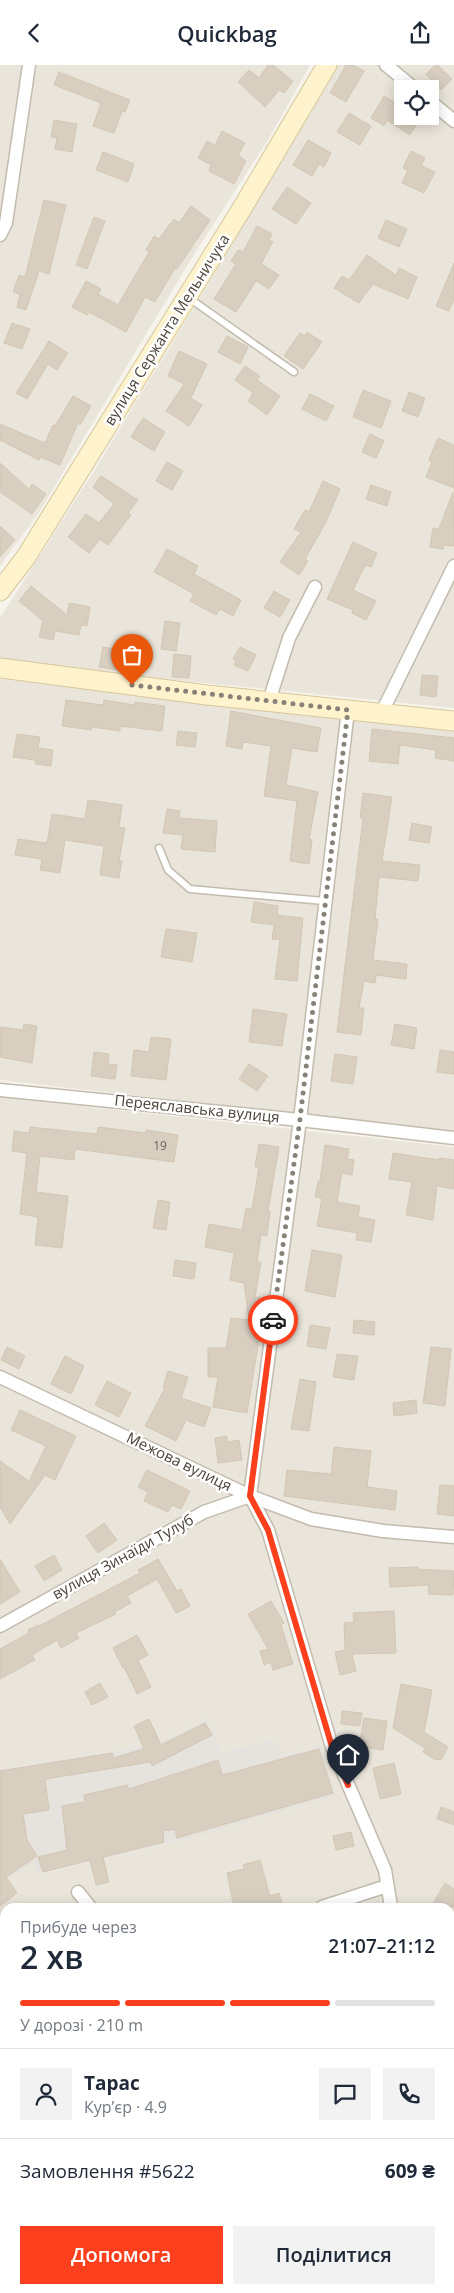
<!DOCTYPE html>
<html lang="uk">
<meta charset="utf-8">
<style>
body{margin:0;font-family:"Open Sans",sans-serif;background:#f2f2f3;color:#1f2937;height:100vh;display:flex;flex-direction:column;font-size:19px;white-space:nowrap}
*{box-sizing:border-box;margin:0}
p{font-size:16px;color:#747a83}
.icon{flex:none;width:28px;height:28px;fill:none;stroke:currentColor;stroke-width:2;stroke-linecap:round;stroke-linejoin:round}
.map{position:relative;flex:1;overflow:hidden}
.side{position:absolute;left:0px;top:1838px;width:455px;height:391px;display:flex;flex-direction:column;background:#fff;border-radius:15px 15px 0 0;box-shadow:0 2px 12px #0003}
.side>*{flex:none}
.controls{position:absolute;left:394px;top:15px;display:grid;gap:10px}
.controls a{display:grid;place-items:center;width:45px;height:45px;border-radius:0px;background:#fff;box-shadow:0 2px 12px #0003;font-size:25px}
.pin{position:absolute;display:grid;place-items:center;width:42px;height:42px;color:#fff;margin:-51px -21px;border-radius:50% 50% 50% 0;rotate:-45deg;box-shadow:0 0 5px #0007}
.pin .icon{rotate:45deg}
.courier{position:absolute;display:grid;place-items:center;width:50px;height:50px;margin:-25px;border:4px solid #fc3f1d;border-radius:50%;background:#fff;color:#222;box-shadow:0 1px 6px #0007}
.headline em{font-style:normal;font-weight:600}
.headline div{display:flex;flex-direction:column-reverse}
.headline{display:flex;align-items:center;justify-content:space-between;height:85px;padding:0 20px}
h1{font-size:32px;font-weight:600;line-height:38px}
.bar{display:grid;grid-template-columns:repeat(4,1fr);gap:8px 5px;align-content:center;height:60px;padding:0 20px}
.bar i{height:6px;border-radius:4px;background:#e0e1e3}
.bar .active{background:#fc3f1d}
.bar p{grid-column:span 4}
.line{display:flex;align-items:center;gap:12px;padding:0 20px;border-top:1px solid #e0e1e3}
.line div{flex:1}
.round{display:grid;place-items:center;flex:none;width:52px;height:52px;border-radius:0px;background:#f2f2f3}
.primary-button{display:flex;gap:10px;margin-top:auto;padding:10px 20px}
.primary-button a{flex:1;height:58px;border-radius:0px;background:#fc3f1d;color:#fff;font-size:20px;font-weight:600;line-height:58px;text-align:center}
.primary-button a+a{background:#f2f2f3;color:#1f2937}
header{display:flex;justify-content:space-between;align-items:center;height:65px;padding:0 20px;background:#fff;font-size:22px;font-weight:600}
.map>svg:first-child{display:block}
.residential{fill:#eae5da;fill-rule:evenodd}
.industrial{fill:#e6e2dd}
.building{fill:#d8cfc1;stroke:#d3c7b4}
.lines{fill:none;stroke-linecap:round;stroke-linejoin:round}
.lane-casing{stroke:#c2bbae;stroke-width:9}
.street-casing{stroke:#c2bbae;stroke-width:15}
.secondary-casing{stroke:#d6c79b;stroke-width:21}
.primary-casing{stroke:#e6c16a;stroke-width:24}
.lane{stroke:#fff;stroke-width:6}
.street{stroke:#fff;stroke-width:12}
.secondary{stroke:#fff3cd;stroke-width:19}
.primary{stroke:#ffe39c;stroke-width:21}
.rail-casing{stroke:#9a9a9a;stroke-width:5.5}
.rail{stroke:#fff;stroke-width:4;stroke-dasharray:11;stroke-linecap:butt}
.done{stroke:#878178;stroke-width:5;stroke-dasharray:0 9}
.route{stroke:#fc3f1d;stroke-width:6}
.labels{text-anchor:middle;stroke-width:5;stroke-linejoin:round;paint-order:stroke}
.number-label{font-size:12px;fill:#6e675b}
.street-label{font-size:15px;fill:#4b4439;stroke:#fff}
</style>
<header><svg class="icon" aria-label="back" viewBox="0 0 24 24"><path d="M15 5l-7 7 7 7"/></svg>Quickbag<svg class="icon" aria-label="share" viewBox="0 0 24 24"><path d="M12 15V3M7 8l5-5 5 5M5 13v7h14v-7"/></svg></header>
<div class="map">
<svg width="454" height="2228" viewBox="0 0 454 2228">
<rect width="100%" height="100%" fill="#f6f3ec"/>
<g class="residential">
<path d="M0,0H310L268,75L196,186L38,449L0,501Z"/>
<path d="M337,0H454V643L0,597V553L92,409L215,208ZM402,24H430V51H402Z"/>
<path d="M0,614L454,665V1067L0,1015Z"/>
<path d="M0,1032L454,1082V1849L450,1856V1842H5V2224H235L233,2228H0V1819L34,1796L40,1809L188,1774L320,1680L281,1691L275,1674L221,1687L208,1652L152,1680L0,1704Z"/>
</g>
<path class="industrial" d="M208,1652L221,1687L275,1674L282,1691L320,1680L336,1731L188,1774L39,1809L34,1797L0,1819V1704L152,1680Z"/>
<g class="building">
<path d="M268,0H273L293,16L284,28L279,25L265,42L238,17L249,5L259,13Z"/>
<path d="M346,0H353L364,6L346,37L330,28Z"/>
<path d="M435,0H438L452,14L441,25L426,9Z"/>
<path d="M59,7L130,35L125,47L122,46L114,68L93,61L101,38L54,20Z"/>
<path d="M384,31L402,42V51H422L410,70L387,55L384,61L371,53Z"/>
<path d="M349,48L371,61L360,80L337,67Z"/>
<path d="M54,55L77,59L72,87L55,84L57,73L51,72Z"/>
<path d="M222,66L245,78L238,90L246,96L234,119L209,106L211,100L198,93L207,76L215,80Z"/>
<path d="M308,75L331,88L324,102L319,99L312,111L293,100Z"/>
<path d="M411,86L425,93L421,101L435,107L424,128L402,118L408,105L403,103Z"/>
<path d="M103,87L134,99L128,117L96,105Z"/>
<path d="M287,122L311,138L296,159L272,144Z"/>
<path d="M44,135L66,140L49,209L39,206L26,245L17,242L20,229L13,227L19,210L25,212Z"/>
<path d="M191,141L210,155L177,204L175,203L155,237L145,232L126,267L89,247L87,250L72,242L86,216L101,224L98,229L118,240L149,187L146,185L154,171L159,174L174,154L179,158Z"/>
<path d="M94,152L105,156L87,204L76,200Z"/>
<path d="M386,155L407,164L399,182L378,173Z"/>
<path d="M257,161L272,169L269,175L273,177L261,199L279,210L269,224L256,216L236,247L214,234L236,199L231,196L238,185L243,187Z"/>
<path d="M367,190L396,210L399,203L417,212L408,234L373,219L359,238L334,223L342,211L349,215Z"/>
<path d="M454,198V234L449,246L436,241Z"/>
<path d="M12,258L30,264L22,284L4,278Z"/>
<path d="M307,267L322,277L303,304L284,291L300,268L305,271Z"/>
<path d="M227,271L248,282L240,299L218,287Z"/>
<path d="M49,276L68,288L57,305L48,299L27,334L16,328Z"/>
<path d="M179,286L207,299L191,333L202,340L189,361L166,346L184,319L168,311Z"/>
<path d="M245,301L260,311L257,315L280,331L267,350L248,336L253,328L235,315Z"/>
<path d="M363,325L391,336L381,363L353,352Z"/>
<path d="M409,327L425,333L418,352L402,346Z"/>
<path d="M310,329L334,341L326,356L302,344Z"/>
<path d="M73,331L91,341L80,360L78,358L60,400L40,392L39,395L0,375V359L45,378L53,360L55,361Z"/>
<path d="M143,353L165,367L154,386L131,372Z"/>
<path d="M370,369L384,376L376,393L362,387Z"/>
<path d="M438,373L454,380V423L426,412L432,397L429,395Z"/>
<path d="M167,397L183,406L172,425L156,416Z"/>
<path d="M0,398L29,424L32,419L46,429L32,449L0,427Z"/>
<path d="M101,411L138,435L128,448L131,450L108,480L100,474L89,488L68,472L86,449L99,458L114,439L93,422Z"/>
<path d="M323,416L340,424L326,457L305,494L308,496L299,510L280,497L301,467L294,464L305,445L309,447Z"/>
<path d="M371,420L391,427L387,441L366,434Z"/>
<path d="M453,427L454,481L444,480L443,484L430,482L433,463L439,464Z"/>
<path d="M0,461L15,475L0,492Z"/>
<path d="M353,477L377,488L371,502L365,500L353,525L376,536L366,555L352,548L353,545L327,534Z"/>
<path d="M167,484L198,501L194,509L241,535L233,551L220,544L216,550L190,536L194,529L154,507Z"/>
<path d="M31,521L67,550L69,538L90,542L87,561L81,560L79,570L55,566L53,575L39,572L43,556L19,536Z"/>
<path d="M274,526L290,535L280,552L264,543Z"/>
<path d="M165,556L180,558L176,586L161,584Z"/>
<path d="M103,582L127,586L124,606L99,602Z"/>
<path d="M240,582L256,590L248,606L234,600L236,596L233,594Z"/>
<path d="M174,589L191,591L189,613L172,612Z"/>
<path d="M422,610L438,611L436,632L420,630Z"/>
<path d="M66,635L103,640L104,635L135,640V637L165,641L162,666L120,661V666L92,662L91,665L62,661Z"/>
<path d="M231,646L321,663L317,687L292,683L286,720L318,727L309,774L312,775L309,799L290,796L297,736L264,731L271,681L243,677L242,684L226,681Z"/>
<path d="M372,664L454,673V696L435,693L436,685L400,680L398,699L369,696Z"/>
<path d="M178,666L197,668L195,682L176,680Z"/>
<path d="M17,669L40,672L38,683L53,685L51,701L35,699V695L13,692Z"/>
<path d="M363,728L392,732L382,796L420,800L418,816L379,812L375,854H378L373,895L407,899L406,914L376,910L375,918L364,916L359,943H364L361,970L337,967L363,753H360Z"/>
<path d="M88,735L122,740L119,762L125,763L119,796H122L119,813L100,810L104,781L65,775L60,808L40,805L42,794L15,790L18,774L47,778L52,749L85,754Z"/>
<path d="M167,744L180,746L179,753L217,756L215,787L181,784L183,770L163,768Z"/>
<path d="M412,758L432,762L429,778L409,775Z"/>
<path d="M254,837L278,841L277,850L303,853L297,916L275,914L280,875L272,874L274,860L251,857Z"/>
<path d="M166,864L197,868L192,897L161,892Z"/>
<path d="M253,944L287,949L282,981L249,977Z"/>
<path d="M24,959L37,961L32,998L0,992V962L23,965Z"/>
<path d="M395,959L417,963L414,984L391,980Z"/>
<path d="M151,972L171,974L166,1015L131,1011L134,985L149,987Z"/>
<path d="M440,985L454,987V1009L437,1007Z"/>
<path d="M94,987L109,989L108,999L117,1000L115,1014L91,1011Z"/>
<path d="M335,989L357,992L353,1019L331,1016Z"/>
<path d="M249,999L268,1011L257,1026L239,1014Z"/>
<path d="M30,1062L97,1069L98,1062L146,1068V1065L178,1070L174,1097L75,1084L74,1095L40,1091L36,1127L68,1131L62,1183L35,1180L38,1152L20,1149L27,1088L12,1086L14,1066L29,1068Z"/>
<path d="M259,1079L279,1082L268,1146H270L267,1171L261,1170L257,1197H261L255,1233L260,1232L263,1250L247,1348L213,1342L218,1312H208V1283H226L231,1253L249,1255L244,1218L230,1215L234,1188L205,1182L209,1159L242,1165L246,1143L252,1144L259,1102H255Z"/>
<path d="M325,1080L349,1084L347,1094L354,1095L352,1110L342,1108L337,1137L360,1141L358,1152L375,1155L371,1177L356,1175L357,1168L317,1161L322,1133L315,1132L318,1116H320Z"/>
<path d="M393,1088L439,1095V1093L454,1095V1124L437,1121L433,1155L406,1150L412,1117L389,1114Z"/>
<path d="M158,1135L170,1137L166,1165L153,1163Z"/>
<path d="M312,1185L342,1190L335,1232L305,1226Z"/>
<path d="M175,1195L196,1198L194,1214L173,1211Z"/>
<path d="M354,1255L375,1257L374,1270L353,1268Z"/>
<path d="M310,1260L330,1263L326,1284L307,1281Z"/>
<path d="M7,1282L25,1291L19,1304L1,1295Z"/>
<path d="M431,1282L451,1284L445,1341L423,1338Z"/>
<path d="M337,1289L358,1291L354,1315L333,1312Z"/>
<path d="M65,1291L84,1301L71,1329L51,1319Z"/>
<path d="M168,1306L188,1312L181,1333L211,1343L204,1362L186,1355L176,1376L145,1361L165,1323L163,1322Z"/>
<path d="M300,1314L316,1317L309,1366L291,1364Z"/>
<path d="M107,1316L131,1328L119,1352L95,1340Z"/>
<path d="M416,1335L417,1348L394,1351L393,1338Z"/>
<path d="M20,1345L76,1371L55,1415L45,1410L10,1459L0,1442V1396L29,1416L46,1381L11,1365Z"/>
<path d="M227,1371V1377L239,1375L242,1395L218,1398L215,1373Z"/>
<path d="M334,1382L371,1386L367,1422L397,1426L395,1445L284,1431L287,1405L331,1409Z"/>
<path d="M147,1405L190,1426L181,1444L172,1440L168,1447L144,1436L148,1427L138,1422Z"/>
<path d="M440,1420L454,1421V1451L437,1449Z"/>
<path d="M104,1458L117,1475L98,1488L86,1471Z"/>
<path d="M54,1490L62,1505L44,1516L35,1501Z"/>
<path d="M0,1494L20,1527L0,1539Z"/>
<path d="M158,1494L177,1526L181,1524L190,1541L176,1548L157,1514L127,1531L131,1538L114,1547L116,1549L76,1568L79,1573L61,1583L57,1575L32,1590L35,1595L0,1614V1584L29,1568L28,1565L38,1560L39,1561L140,1508L138,1505Z"/>
<path d="M418,1502V1504L454,1506L453,1530L428,1529L429,1520L390,1522L389,1503Z"/>
<path d="M271,1536L284,1558L281,1560L293,1599L273,1605L271,1597L264,1600L260,1586L268,1584L248,1549Z"/>
<path d="M394,1546L396,1588L352,1589L356,1606L340,1610L335,1587L345,1585L344,1558L354,1557L353,1548Z"/>
<path d="M137,1570L148,1590L138,1595L151,1622L137,1629L124,1602L123,1603L113,1583Z"/>
<path d="M100,1618L108,1632L92,1640L85,1627Z"/>
<path d="M401,1619L432,1625L424,1667L448,1682L441,1695L434,1694L423,1687L425,1683L393,1663Z"/>
<path d="M342,1646L362,1648L360,1661L341,1659Z"/>
<path d="M364,1653L387,1656L383,1685L359,1682Z"/>
<path d="M149,1654L161,1680L205,1658L212,1670L152,1701L151,1697L45,1714L49,1745L23,1749L27,1775L37,1791L6,1812L17,1828L0,1841V1706L112,1688L113,1693L144,1684L134,1661Z"/>
<path d="M319,1684L333,1728L177,1773L175,1764L163,1766L164,1777L103,1792L109,1817L96,1820L90,1795L43,1807L38,1792L67,1785L62,1741L85,1737L84,1730L127,1720L129,1724L218,1695L222,1710Z"/>
<path d="M394,1698L401,1729L380,1734L373,1703Z"/>
<path d="M441,1742L454,1747V1760L437,1754Z"/>
<path d="M351,1767L354,1781L336,1785L333,1771Z"/>
<path d="M260,1795L270,1831L279,1828L283,1842H234L227,1808L244,1804L243,1800Z"/>
<path d="M445,1818L454,1824V1842H431Z"/>
</g>
<g class="lines">
<g class="lane-casing">
<g id="lane">
<path d="M189,233L294,307"/>
<path d="M159,783L168,805L190,824L324,836"/>
<path d="M450,1944L454,1946"/>
</g>
</g>
<g class="street-casing">
<g id="street">
<path d="M386,0L415,24"/>
<path d="M430,36L454,56"/>
<path d="M0,170L6,158L29,0"/>
<path d="M269,636L289,573L315,522"/>
<path d="M348,645L300,1055L250,1431L268,1465L332,1682L385,1805L391,1842"/>
<path d="M381,649L454,501"/>
<path d="M0,1025L300,1055L454,1073"/>
<path d="M0,1312L250,1431L311,1454L383,1466L454,1472"/>
<path d="M0,1561L204,1447L250,1431"/>
<path d="M78,1827L90,1842"/>
<path d="M322,1842L387,1821"/>
<path d="M0,1971L5,1967"/>
<path d="M50,2228L55,2224"/>
</g>
</g>
<g class="secondary-casing">
<g id="secondary">
<path d="M0,526L26,492L241,145L327,0"/>
<path d="M0,603L207,630L454,656"/>
</g>
</g>
<g class="primary-casing">
<g id="primary">
<path d="M450,1881L454,1874"/>
<path d="M247,2228L249,2224"/>
</g>
</g>
<use href="#lane" class="lane"/>
<use href="#street" class="street"/>
<use href="#secondary" class="secondary"/>
<use href="#primary" class="primary"/>
<g class="rail-casing">
<path id="rail" d="M450,2222L454,2215"/>
</g>
<use href="#rail" class="rail"/>
</g>
<g class="lines">
<path class="done" d="M132,620L348,645L300,1054L273,1255"/>
<path class="route" d="M273,1255L250,1431L268,1465L332,1682L348,1720"/>
</g>
<g class="labels">
<g class="number-label">
<text x="160" y="1085">19</text>
</g>
<g class="street-label">
<text transform="translate(167 265) rotate(-58)" y="5">вулиця Сержанта Мельничука</text>
<text transform="translate(197 1044) rotate(6)" y="5">Переяславська вулиця</text>
<text transform="translate(179 1397) rotate(26)" y="5">Межова вулиця</text>
<text transform="translate(123 1492) rotate(-29)" y="5">вулиця Зинаїди Тулуб</text>
</g>
</g>
</svg>
<div class="controls">
<a><svg class="icon" aria-label="locate" viewBox="0 0 24 24"><circle cx="12" cy="12" r="6"/><path d="M12 2v4M12 18v4M2 12h4M18 12h4"/></svg></a>
</div>
<div class="pin" style="left:132px;top:620px;background:#ea580c"><svg class="icon" aria-label="bag" viewBox="0 0 24 24"><path d="M5 8h14l-1 12H6zM9 8a3 3 0 0 1 6 0"/></svg></div>
<div class="pin" style="left:348px;top:1720px;background:#1f2937"><svg class="icon" aria-label="home" viewBox="0 0 24 24"><path d="M3 11l9-7 9 7M6 9v11h12V9"/></svg></div>
<div class="courier" style="left:273px;top:1255px"><svg class="icon" aria-label="car" viewBox="0 0 24 24"><path d="M5 17H2v-5l4-1 3-4h7l3 4 3 1v5h-3M9 17h6M6 11h13"/><circle cx="7" cy="17" r="2"/><circle cx="17" cy="17" r="2"/></svg></div>
<section class="side">
<div class="headline"><div><h1>2 хв</h1><p>Прибуде через</p></div><em>21:07–21:12</em></div>
<div class="bar"><i class="active"></i><i class="active"></i><i class="active"></i><i></i><p>У дорозі · 210 m</p></div>
<div class="line" style="height:90px"><a class="round"><svg class="icon" aria-label="person" viewBox="0 0 24 24"><circle cx="12" cy="8" r="4"/><path d="M4 21q1-7 8-7t8 7"/></svg></a><div><b>Тарас</b><p>Кур’єр · 4.9</p></div><a class="round"><svg class="icon" aria-label="chat" viewBox="0 0 24 24"><path d="M4 5h16v11H9l-5 4z"/></svg></a><a class="round"><svg class="icon" aria-label="phone" viewBox="0 0 24 24"><path d="M5 4h4l2 5-3 2q2 4 5 5l2-3 5 2v4C11 20 4 13 5 4z"/></svg></a></div>
<div class="line" style="height:65px"><div>Замовлення #5622</div><b>609 ₴</b></div>
<div class="primary-button"><a>Допомога</a><a>Поділитися</a></div>
</section>
</div>
